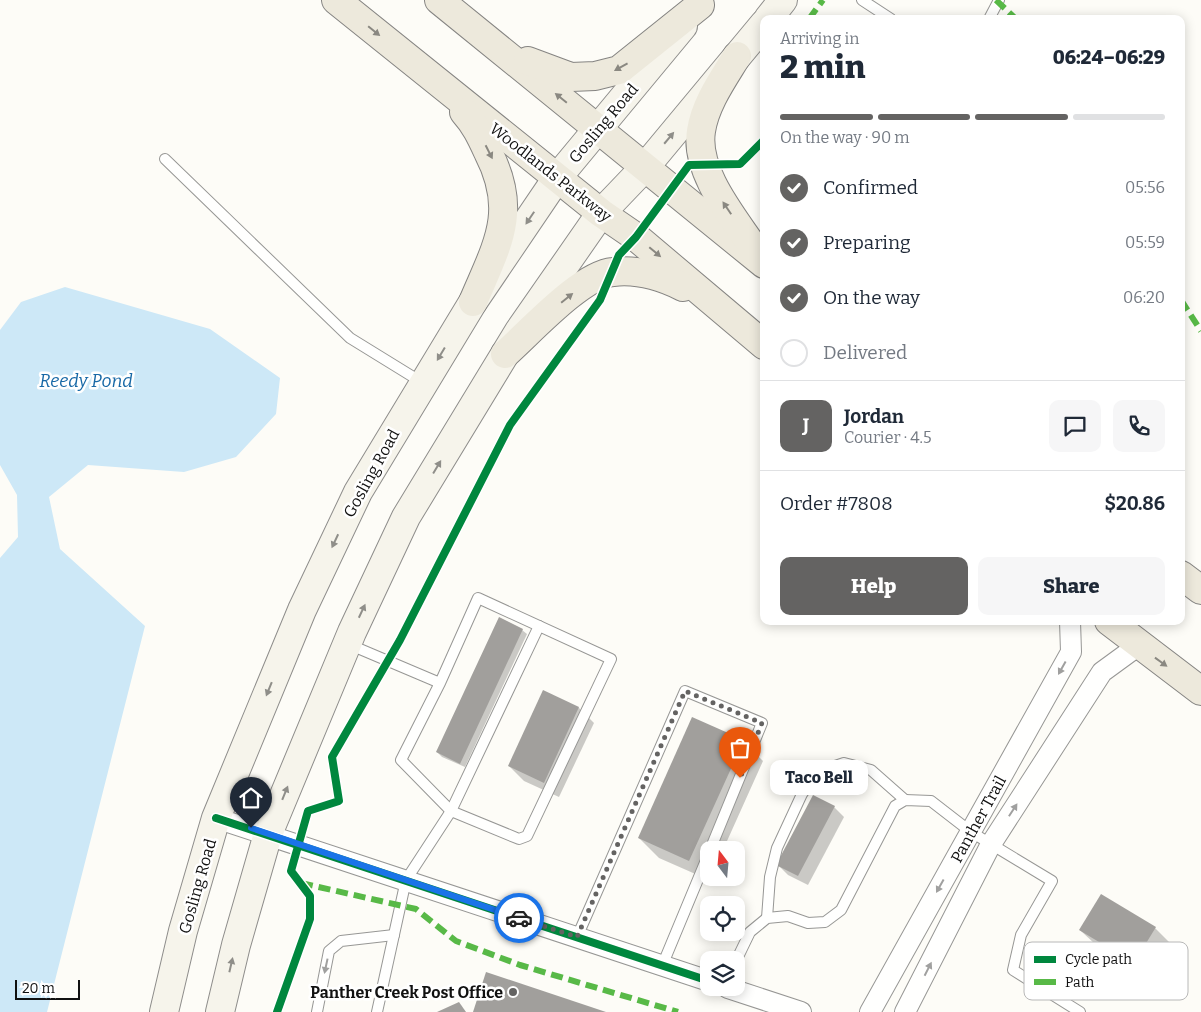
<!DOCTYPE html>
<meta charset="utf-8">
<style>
body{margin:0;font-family:Bitter,serif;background:#f6f6f7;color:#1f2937;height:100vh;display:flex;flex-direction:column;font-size:19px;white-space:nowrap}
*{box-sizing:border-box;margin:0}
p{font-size:16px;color:#747a83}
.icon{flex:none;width:28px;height:28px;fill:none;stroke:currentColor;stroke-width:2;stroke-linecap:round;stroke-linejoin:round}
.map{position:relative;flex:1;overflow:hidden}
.sheet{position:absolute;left:760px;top:15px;width:425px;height:610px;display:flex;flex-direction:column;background:#fff;border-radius:10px;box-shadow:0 2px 12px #0003}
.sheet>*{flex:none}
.needle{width:32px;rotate:344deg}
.fabs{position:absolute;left:700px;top:841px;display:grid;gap:10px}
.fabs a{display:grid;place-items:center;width:45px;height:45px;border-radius:10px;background:#fff;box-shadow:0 2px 12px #0003;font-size:25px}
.scale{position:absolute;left:15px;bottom:12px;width:65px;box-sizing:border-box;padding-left:5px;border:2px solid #111;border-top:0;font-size:14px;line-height:18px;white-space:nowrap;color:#111;-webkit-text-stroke:4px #fff;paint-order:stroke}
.pin{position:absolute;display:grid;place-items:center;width:42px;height:42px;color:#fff;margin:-51px -21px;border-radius:50% 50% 50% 0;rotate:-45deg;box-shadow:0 0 5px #0007}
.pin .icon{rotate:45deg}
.courier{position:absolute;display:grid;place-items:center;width:50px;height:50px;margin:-25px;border:4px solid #1a73e8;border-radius:50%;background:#fff;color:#222;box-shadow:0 1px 6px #0007}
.bubble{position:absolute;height:35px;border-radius:10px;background:#fff;box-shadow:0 2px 12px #0003;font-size:16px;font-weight:800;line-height:35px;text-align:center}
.overview em{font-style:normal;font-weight:800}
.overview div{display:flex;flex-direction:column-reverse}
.overview{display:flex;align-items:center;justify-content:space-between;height:85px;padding:0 20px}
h1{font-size:32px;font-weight:800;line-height:38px}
.bar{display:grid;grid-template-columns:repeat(4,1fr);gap:8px 5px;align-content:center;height:60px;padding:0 20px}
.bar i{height:6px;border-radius:4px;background:#e0e1e3}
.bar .on{background:#646362}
.bar p{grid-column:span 4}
.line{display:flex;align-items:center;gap:12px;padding:0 20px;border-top:1px solid #e0e1e3}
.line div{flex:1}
.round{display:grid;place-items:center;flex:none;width:52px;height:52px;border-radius:10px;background:#f6f6f7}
ol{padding:0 20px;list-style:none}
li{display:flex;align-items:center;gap:15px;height:55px}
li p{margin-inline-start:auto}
li .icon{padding:5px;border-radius:50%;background:#646362;color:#fff;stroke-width:4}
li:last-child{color:#747a83}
li i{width:28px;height:28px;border:2px solid #e0e1e3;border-radius:50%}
.action{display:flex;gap:10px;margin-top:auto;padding:10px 20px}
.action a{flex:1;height:58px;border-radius:10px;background:#646362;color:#fff;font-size:20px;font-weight:800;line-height:58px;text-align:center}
.action a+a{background:#f6f6f7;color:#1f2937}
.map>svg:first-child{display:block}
.water{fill:#cde8f7}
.shadow{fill:#0003}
.building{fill:#a19f9c}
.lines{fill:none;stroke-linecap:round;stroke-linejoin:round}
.service-casing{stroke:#979795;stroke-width:12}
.minor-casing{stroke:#979795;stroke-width:22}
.secondary-casing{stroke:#8e8d8b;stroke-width:30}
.primary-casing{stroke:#858482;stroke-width:30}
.service{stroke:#fffffe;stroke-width:10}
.minor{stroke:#fffffe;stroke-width:20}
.secondary{stroke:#f6f4eb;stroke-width:28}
.primary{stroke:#ede9dc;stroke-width:28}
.quiet{stroke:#58b947;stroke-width:6;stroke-dasharray:12 6;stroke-linecap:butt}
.cycleway-casing{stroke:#fff;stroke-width:11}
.cycleway{stroke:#00873e;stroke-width:8}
.oneway{fill:#8a8881}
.oneway2{fill:#8f8e89}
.oneway3{fill:#a0a09f}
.done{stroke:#646362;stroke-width:5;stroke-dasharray:0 9}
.route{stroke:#1a73e8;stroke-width:6}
.poi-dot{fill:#646362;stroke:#fff;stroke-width:2}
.labels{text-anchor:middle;stroke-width:5;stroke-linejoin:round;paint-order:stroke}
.street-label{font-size:16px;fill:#111;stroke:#fff}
.poi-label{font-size:16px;font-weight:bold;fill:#111;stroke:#fff;text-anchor:end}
.water-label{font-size:18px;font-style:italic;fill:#1768a6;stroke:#fff}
.key{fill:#fff;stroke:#b8b8b8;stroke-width:1}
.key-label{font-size:14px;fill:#111}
</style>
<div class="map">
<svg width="1201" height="1012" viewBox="0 0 1201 1012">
<rect width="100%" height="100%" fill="#fdfcf7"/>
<path class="water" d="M65,287L210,329L280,378L276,414L236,457L184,472L88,465L49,497L60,549L145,626L47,1012H0V558L18,537L17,495L0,465V330L21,302Z"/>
<g class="shadow">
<path d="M522,630L527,634L465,767L442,757L437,752Z"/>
<path d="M544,692L579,708L594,723L559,797L524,781L509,766Z"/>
<path d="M743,741L763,761L723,850H709V880L659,858L639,838Z"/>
<path d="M834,807L844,817L808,885L788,875L778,865Z"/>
<path d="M1155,928L1170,943L1149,977L1096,945L1080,930Z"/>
</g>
<g class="building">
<path d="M499,617L523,629L460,764L436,752Z"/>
<path d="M543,690L579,707L544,783L508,766Z"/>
<path d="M692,717L744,740L689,861L638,838Z"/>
<path d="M813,795L835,806L798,876L776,865Z"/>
<path d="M1101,894L1156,927L1134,963L1079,930Z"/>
<path d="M486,972L606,1012H473Z"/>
<path d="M459,1002L466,1012H437Z"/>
</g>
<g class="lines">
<g class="service-casing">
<g id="service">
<path d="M862,0L891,19"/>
<path d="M989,19L999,0"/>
<path d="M165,159L350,338L423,383"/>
<path d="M348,644L440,683L478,598L611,659L527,836L519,839L451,811L401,760L440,683"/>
<path d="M767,918L770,877L777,848L802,794L817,772L844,763L871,770L905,800"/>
<path d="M577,937L685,691L762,723L710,850"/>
<path d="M736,961L750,932L767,918L788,916L808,923L825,922L841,910L895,806L905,800L931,801L971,832L1052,881L1021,935L1013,970L1080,1012"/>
<path d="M662,966L709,853"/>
<path d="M317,1012L329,951L341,941L394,935"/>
<path d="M377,1012L406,880L451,811L539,626"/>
</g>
</g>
<g class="minor-casing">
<g id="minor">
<path d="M216,818L709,981"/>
<path d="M728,988L801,1012"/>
<path d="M870,1012L1071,652L1070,621"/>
<path d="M905,1012L991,844L1102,672L1139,645"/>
</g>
</g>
<g class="secondary-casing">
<g id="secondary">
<path d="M768,19L783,0"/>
<path d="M164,1012L183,931L216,818L302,610L358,492L473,302L557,178L683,26"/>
<path d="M220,1012L236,945L268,834L352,632L406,517L519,331L601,213L646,166L764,24"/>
</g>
</g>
<g class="primary-casing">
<g id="primary">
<path d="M336,0L601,213L636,237L764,345"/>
<path d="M439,0L764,264"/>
<path d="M737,56C723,79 705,104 701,131C695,169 729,212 749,241"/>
<path d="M528,61L571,77L595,76L619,70L700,5"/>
<path d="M464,112C475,124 481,137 488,152C519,212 497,245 473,302"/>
<path d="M505,354C530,332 581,275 613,272C638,269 661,276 683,287"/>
<path d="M1181,575L1201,590"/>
<path d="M1109,621L1201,691"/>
</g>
</g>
<use href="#service" class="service"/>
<use href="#minor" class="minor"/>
<use href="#secondary" class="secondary"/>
<use href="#primary" class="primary"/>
<g class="quiet">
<path d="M996,0L1016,19"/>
<path d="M809,19L823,0"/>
<path d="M1181,300L1201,331"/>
<path d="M301,883L416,909L456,941L520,965L678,1012"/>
</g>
<g class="cycleway-casing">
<g id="cycleway">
<path d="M216,818L709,981"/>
<path d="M277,1012L310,919V896L291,871L308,811L339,801L332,757L400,640L510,425L600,300L619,255L636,237L689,165L740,164L764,140"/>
</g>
</g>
<use href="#cycleway" class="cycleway"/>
</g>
<defs><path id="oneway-solid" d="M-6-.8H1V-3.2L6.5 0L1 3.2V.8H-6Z" transform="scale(1.25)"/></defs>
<g class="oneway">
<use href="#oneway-solid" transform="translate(374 31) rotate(39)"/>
<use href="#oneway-solid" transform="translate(621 67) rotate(151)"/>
<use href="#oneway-solid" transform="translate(561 98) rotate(-141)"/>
<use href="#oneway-solid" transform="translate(489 152) rotate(63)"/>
<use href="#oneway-solid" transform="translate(727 208) rotate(-124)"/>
<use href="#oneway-solid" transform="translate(655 252) rotate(40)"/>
<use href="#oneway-solid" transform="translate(567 298) rotate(-39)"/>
<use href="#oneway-solid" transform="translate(1161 662) rotate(36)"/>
</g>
<g class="oneway2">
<use href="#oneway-solid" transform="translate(669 138) rotate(-50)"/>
<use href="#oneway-solid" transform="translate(530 218) rotate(124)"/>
<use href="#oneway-solid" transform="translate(441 354) rotate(121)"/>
<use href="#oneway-solid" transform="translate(437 467) rotate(-59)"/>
<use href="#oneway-solid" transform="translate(335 541) rotate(115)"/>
<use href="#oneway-solid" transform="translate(362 611) rotate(-65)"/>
<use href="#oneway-solid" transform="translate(269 689) rotate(112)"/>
<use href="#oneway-solid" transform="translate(285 793) rotate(-68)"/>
<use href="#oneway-solid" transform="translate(231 965) rotate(-77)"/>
</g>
<g class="oneway3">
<use href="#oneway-solid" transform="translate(1062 668) rotate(119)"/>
<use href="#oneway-solid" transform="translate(1013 810) rotate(-57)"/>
<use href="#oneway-solid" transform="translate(940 886) rotate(119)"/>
<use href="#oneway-solid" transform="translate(326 966) rotate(102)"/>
<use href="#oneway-solid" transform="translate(928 969) rotate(-63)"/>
</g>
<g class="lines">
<path class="done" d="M519,918L577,937L685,691L762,723L740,778"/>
<path class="route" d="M251,828L519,918"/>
</g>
<circle class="poi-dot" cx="513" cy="992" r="5"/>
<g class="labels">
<g class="street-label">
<text transform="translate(603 123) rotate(-50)" y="6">Gosling Road</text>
<text transform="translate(551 172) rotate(38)" y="6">Woodlands Parkway</text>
<text transform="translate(371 473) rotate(-61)" y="6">Gosling Road</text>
<text transform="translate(978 819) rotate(-61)" y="6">Panther Trail</text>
<text transform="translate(197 886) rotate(-74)" y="6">Gosling Road</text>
</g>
<g class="poi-label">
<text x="503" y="998">Panther Creek Post Office</text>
</g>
<g class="water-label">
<text x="86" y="387">Reedy Pond</text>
</g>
</g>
<rect x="1024" y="942" width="164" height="58" rx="8" class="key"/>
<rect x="1034" y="956" width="22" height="7" fill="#00873e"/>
<rect x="1034" y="979" width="22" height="6" fill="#58b947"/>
<g class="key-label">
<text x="1065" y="964">Cycle path</text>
<text x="1065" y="987">Path</text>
</g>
</svg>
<div class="fabs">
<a><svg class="needle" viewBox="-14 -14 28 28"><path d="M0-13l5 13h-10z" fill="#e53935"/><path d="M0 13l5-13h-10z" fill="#747a83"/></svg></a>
<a><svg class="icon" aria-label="locate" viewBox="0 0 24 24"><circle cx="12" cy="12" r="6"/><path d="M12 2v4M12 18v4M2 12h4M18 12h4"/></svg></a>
<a><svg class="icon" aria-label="layers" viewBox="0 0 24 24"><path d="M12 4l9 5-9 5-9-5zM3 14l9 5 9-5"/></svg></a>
</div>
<div class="scale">20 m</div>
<div class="pin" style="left:740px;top:778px;background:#ea580c"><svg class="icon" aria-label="bag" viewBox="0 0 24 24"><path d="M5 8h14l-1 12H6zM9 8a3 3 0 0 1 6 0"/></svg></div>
<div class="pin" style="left:251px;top:828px;background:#1f2937"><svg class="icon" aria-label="home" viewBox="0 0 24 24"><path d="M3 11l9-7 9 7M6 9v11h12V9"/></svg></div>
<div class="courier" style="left:519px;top:918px"><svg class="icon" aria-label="car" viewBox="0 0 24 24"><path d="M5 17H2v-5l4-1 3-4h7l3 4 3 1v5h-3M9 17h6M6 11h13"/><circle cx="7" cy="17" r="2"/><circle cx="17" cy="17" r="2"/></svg></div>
<div class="bubble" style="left:770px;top:760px;width:98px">Taco Bell</div>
<section class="sheet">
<div class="overview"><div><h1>2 min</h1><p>Arriving in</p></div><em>06:24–06:29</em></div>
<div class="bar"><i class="on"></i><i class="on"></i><i class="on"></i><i></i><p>On the way · 90 m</p></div>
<ol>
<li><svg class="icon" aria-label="check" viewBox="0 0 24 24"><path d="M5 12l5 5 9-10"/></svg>Confirmed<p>05:56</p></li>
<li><svg class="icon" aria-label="check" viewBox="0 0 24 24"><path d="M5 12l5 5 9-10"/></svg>Preparing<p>05:59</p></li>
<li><svg class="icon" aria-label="check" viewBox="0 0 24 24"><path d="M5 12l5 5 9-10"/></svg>On the way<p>06:20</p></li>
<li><i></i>Delivered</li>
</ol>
<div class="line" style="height:90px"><b class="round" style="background:#646362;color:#fff">J</b><div><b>Jordan</b><p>Courier · 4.5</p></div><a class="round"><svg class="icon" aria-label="chat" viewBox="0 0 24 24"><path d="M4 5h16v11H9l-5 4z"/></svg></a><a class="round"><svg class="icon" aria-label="phone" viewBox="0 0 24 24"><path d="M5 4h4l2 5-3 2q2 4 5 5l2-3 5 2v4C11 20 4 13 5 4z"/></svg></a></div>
<div class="line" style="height:65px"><div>Order #7808</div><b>$20.86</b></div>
<div class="action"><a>Help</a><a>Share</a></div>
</section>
</div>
